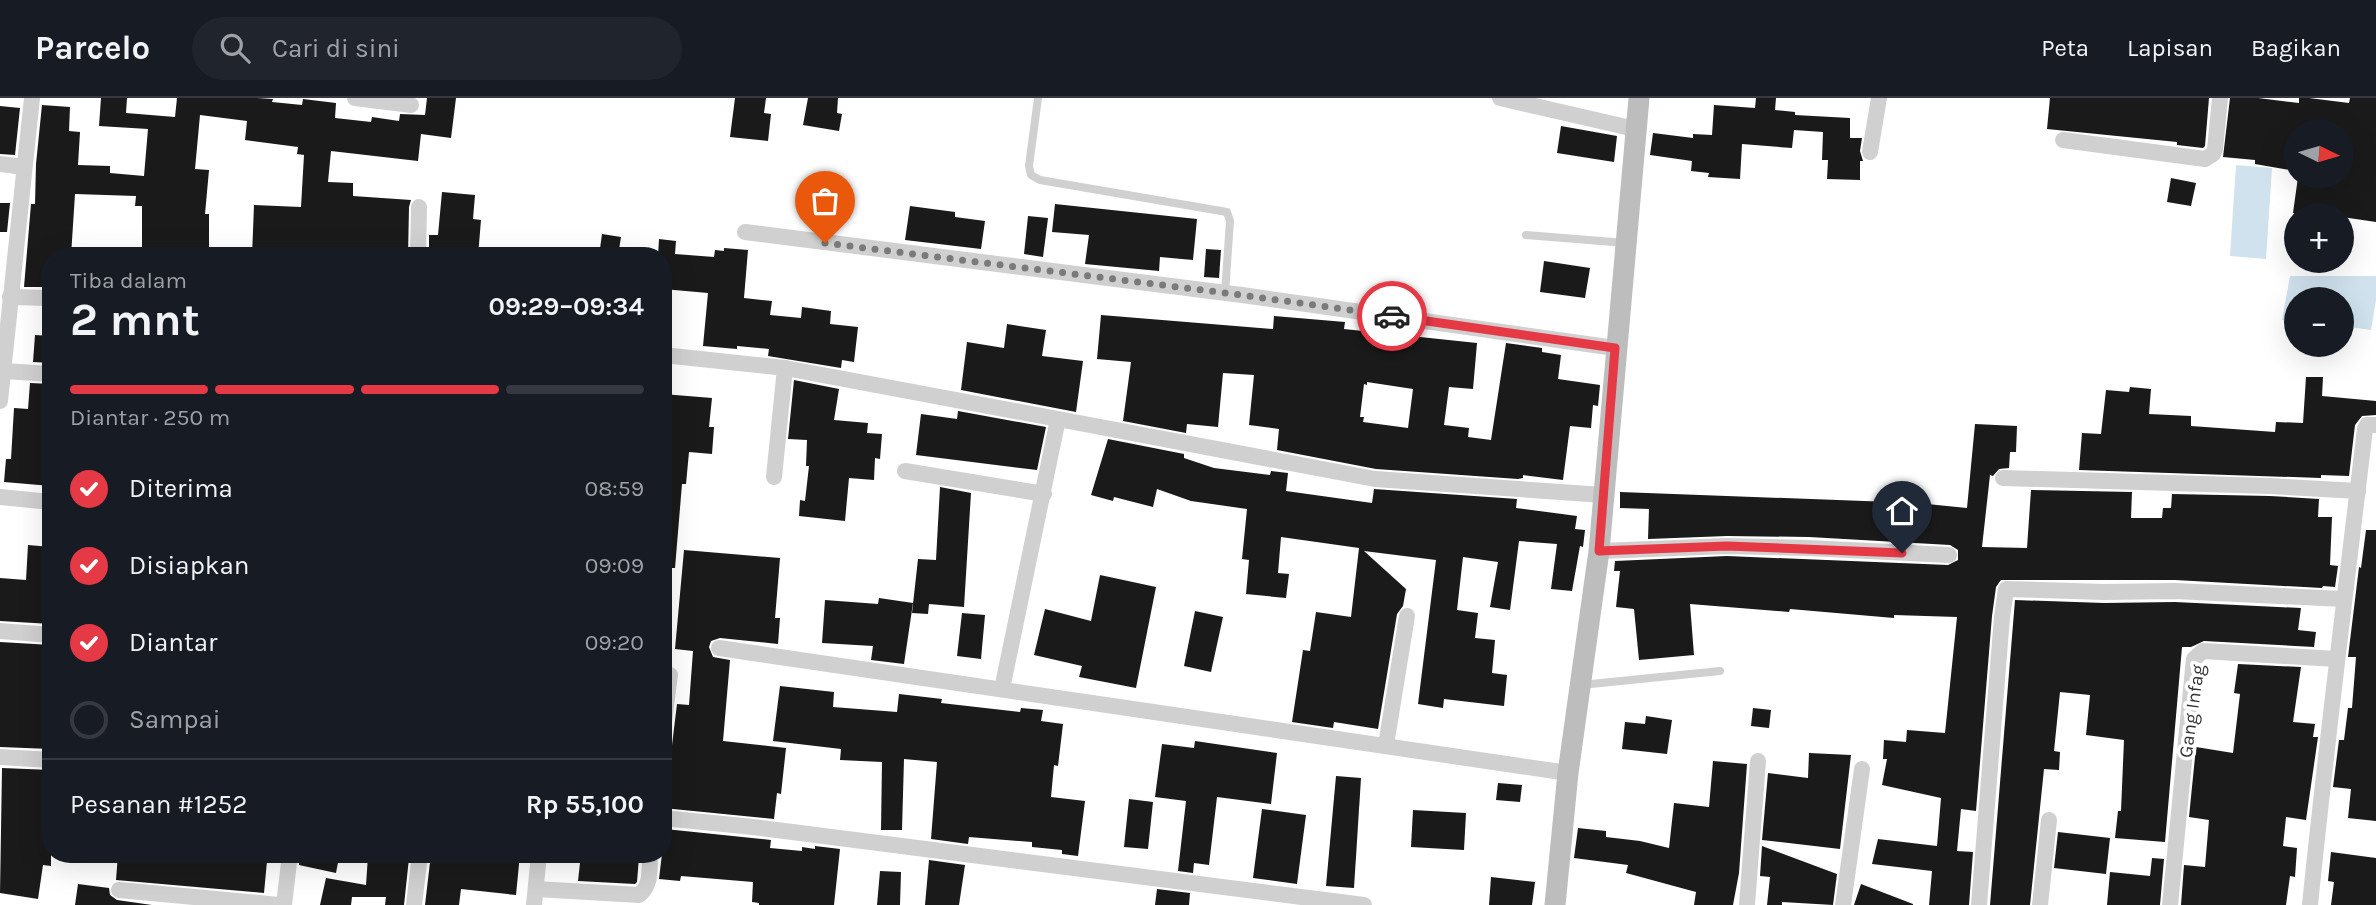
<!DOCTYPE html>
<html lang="id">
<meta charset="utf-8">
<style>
body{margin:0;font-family:Karla,sans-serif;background:#20242c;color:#f1f3f6;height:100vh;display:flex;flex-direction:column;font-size:26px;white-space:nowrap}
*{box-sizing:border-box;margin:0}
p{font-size:23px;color:#9ea1a6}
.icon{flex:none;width:38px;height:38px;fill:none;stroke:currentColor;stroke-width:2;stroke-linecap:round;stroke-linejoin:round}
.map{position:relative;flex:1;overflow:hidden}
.drawer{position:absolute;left:42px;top:149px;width:630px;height:616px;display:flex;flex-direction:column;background:#171b24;border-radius:28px;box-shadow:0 7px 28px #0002}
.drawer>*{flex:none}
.needle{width:46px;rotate:95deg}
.tools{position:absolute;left:2284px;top:21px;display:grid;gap:14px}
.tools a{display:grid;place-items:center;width:70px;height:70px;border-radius:50%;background:#171b24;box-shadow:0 7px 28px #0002;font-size:35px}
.pin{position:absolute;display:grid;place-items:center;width:60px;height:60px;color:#fff;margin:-72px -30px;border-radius:50% 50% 50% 0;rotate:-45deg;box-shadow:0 0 7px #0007}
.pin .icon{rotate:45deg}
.courier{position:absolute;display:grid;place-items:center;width:70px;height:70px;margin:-35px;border:5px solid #e63946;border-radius:50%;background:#fff;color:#222;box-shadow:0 2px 9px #0007}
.summary em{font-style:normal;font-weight:700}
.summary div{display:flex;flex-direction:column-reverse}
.summary{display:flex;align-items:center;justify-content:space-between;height:119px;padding:0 28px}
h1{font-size:46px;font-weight:700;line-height:52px}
.bar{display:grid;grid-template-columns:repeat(4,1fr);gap:10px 7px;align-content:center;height:84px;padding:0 28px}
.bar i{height:9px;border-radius:5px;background:#363941}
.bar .selected{background:#e63946}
.bar p{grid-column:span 4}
.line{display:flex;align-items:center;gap:18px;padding:0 28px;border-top:2px solid #363941}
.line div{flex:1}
ol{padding:0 28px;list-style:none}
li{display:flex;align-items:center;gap:21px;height:77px}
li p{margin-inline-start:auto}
li .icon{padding:7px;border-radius:50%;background:#e63946;color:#fff;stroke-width:4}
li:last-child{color:#9ea1a6}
li i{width:38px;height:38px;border:4px solid #363941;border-radius:50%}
header{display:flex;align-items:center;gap:42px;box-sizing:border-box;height:98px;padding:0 35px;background:#171b24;border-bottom:2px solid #363941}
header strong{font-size:33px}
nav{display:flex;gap:38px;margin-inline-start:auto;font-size:24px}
.search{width:490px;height:63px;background:#20242c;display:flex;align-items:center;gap:18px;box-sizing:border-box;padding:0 24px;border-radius:38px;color:#9ea1a6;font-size:26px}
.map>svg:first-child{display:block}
.water{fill:#cfe2ee}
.building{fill:#1a1a1a;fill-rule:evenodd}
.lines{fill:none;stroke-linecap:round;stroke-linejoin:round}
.lane{stroke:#d0d0d0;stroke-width:8}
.street{stroke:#d0d0d0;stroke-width:16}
.secondary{stroke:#bdbdbd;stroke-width:21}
.done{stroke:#7a7a7a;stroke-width:7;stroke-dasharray:0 12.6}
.route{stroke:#e63946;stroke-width:9}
.labels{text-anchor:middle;stroke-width:7;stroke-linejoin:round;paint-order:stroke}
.street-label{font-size:19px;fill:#333;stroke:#fff}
</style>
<header>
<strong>Parcelo</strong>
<div class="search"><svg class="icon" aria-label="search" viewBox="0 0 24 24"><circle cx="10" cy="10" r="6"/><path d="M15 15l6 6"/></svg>Cari di sini</div>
<nav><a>Peta</a><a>Lapisan</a><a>Bagikan</a></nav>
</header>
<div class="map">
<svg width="2376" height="807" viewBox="0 0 2376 807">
<rect width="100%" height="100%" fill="#fff"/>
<g class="water">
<path d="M2236,67L2272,70L2266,161L2230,158Z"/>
<path d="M2290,178H2376V202L2371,232L2342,228V201H2296V223L2282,222Z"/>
</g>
<g class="building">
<path d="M101,0H127L126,15L175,19L177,0H257L273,1L272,4L302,7L303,1L336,5L335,20L371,24L372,19L399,23L400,16L425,17L427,0H456L451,40L421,36L418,63L331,53L328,84L353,85V98L411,102L409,109L408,158L343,156V158H252L254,107L301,109L304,57L297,56L298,49L245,42L247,23L200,17L195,71L209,72L205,116H209V158H142V108H135L136,98L75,96L71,158H51V189H24L31,106H35L36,66L42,7L70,9L69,33L80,34L78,67L110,68V75L144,78L148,31L99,28Z"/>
<path d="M735,0H766L764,15L771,16L768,43L730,39Z"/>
<path d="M808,0H838L837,15L842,16L839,33L803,27Z"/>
<path d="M1756,0H1776L1775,12L1795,14V17L1850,20V40H1862L1860,53L1863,63H1860V82L1827,81L1828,62H1822L1823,34L1794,32L1792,50L1742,46L1740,81L1708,79L1709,75L1691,73L1692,63L1650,57L1653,35L1693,40V36L1712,37L1714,7L1755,10Z"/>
<path d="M2050,0H2209L2205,48L2203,50L2177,47V44L2047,31Z"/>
<path d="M2230,0H2258L2299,5V0H2309L2349,5L2350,0H2376V124L2342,119V117L2293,115L2298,79H2342V33H2296V73L2255,66V62L2223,59Z"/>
<path d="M0,8L20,10L15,57L0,56Z"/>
<path d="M1561,28L1617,38L1614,64L1557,55Z"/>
<path d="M2171,80L2196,85L2191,108L2167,104Z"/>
<path d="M442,94L475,97L473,121L481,122L478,158H429V137H438Z"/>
<path d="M0,105H10L7,134H0Z"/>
<path d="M1055,106L1197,121L1193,162L1160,159L1159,173L1085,166L1089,137L1052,134Z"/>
<path d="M910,108L955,114V119L985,123L981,151L905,142Z"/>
<path d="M1028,118L1048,120L1043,159L1024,156Z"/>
<path d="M602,136L621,139L618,158H599Z"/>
<path d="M659,141L676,143L675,156L714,159L715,152L724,153V150L748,152L744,200L772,203L770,217L801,220L802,209L831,213L830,226L858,229L854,264L842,262L841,270L768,258L769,251L737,248V251L703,248L708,195L663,191V158H658Z"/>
<path d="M1206,151L1221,152L1219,180L1204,179Z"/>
<path d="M1544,163L1590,170L1585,200L1540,194Z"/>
<path d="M1101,217L1273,231L1274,218L1345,224L1344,231L1477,245L1473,291L1449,289L1444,327L1469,330L1468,339L1491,342L1506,245L1542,250V254L1561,257L1558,281L1600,287L1598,308L1593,307L1591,330L1570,328L1563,382L1523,377V380L1518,381L1376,371L1277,352L1279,331L1249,327L1254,277L1223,275L1218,329L1187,326L1186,335L1123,323L1131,264L1097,261ZM1367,284L1413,291L1408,330L1363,324L1364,319H1360L1364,286L1367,287Z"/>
<path d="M1007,226L1046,232L1042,258L1083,263L1076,314L961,292L967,244L1004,250Z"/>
<path d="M35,237L51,238V265L33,264Z"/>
<path d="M2306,279H2323L2322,298L2376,303V317L2362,318L2355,327L2349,378L2321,377V380L2079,372L2082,335L2101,336L2106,292L2129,294L2130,289L2151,291L2149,316L2191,318V328L2275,334L2276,324L2303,325Z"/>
<path d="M794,282L839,291L834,322L868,325L867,335L882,336L880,361L875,360L874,382L849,380L845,423L799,418L800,402L805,403L809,368H806L807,342L788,341Z"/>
<path d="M30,285L51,286V388L4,384L6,361H11L14,310L28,311Z"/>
<path d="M663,296L712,300L709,329H714L712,356L689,354L686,386H682L675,470H663Z"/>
<path d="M958,313L1046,329L1037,372L916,357L921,316L957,321Z"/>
<path d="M1975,326L2017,328L2016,354H2010L2009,370L1999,371L1993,378L1990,377L1982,449L2027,450L2031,392L2132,394L2131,420H2162L2163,410H2171L2172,396L2270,398L2319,401L2318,419H2332L2330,467L2338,468L2335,489L2323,488L2322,490L2175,482H2001L1996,489L1992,518L1976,713L1961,711L1957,753L1973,754L1969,807H1929L1932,773L1872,766L1878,741L1937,748L1941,700L1882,687L1887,661H1883L1884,642L1906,644L1907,632L1945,635L1957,519L1894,517V520L1790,511L1789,514L1690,506L1694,557L1639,562L1634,511L1616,509L1620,473H1614L1615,463L1727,458L1948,467L1958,462V452L1950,447L1809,439L1727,438L1648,441L1649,411L1620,410V394L1917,405L1967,410Z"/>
<path d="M1108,341L1184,356V360L1214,370L1270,377L1271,373L1288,375L1286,393L1372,405L1374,391L1517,401L1516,410L1577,418L1575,431L1585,432L1583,449L1580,448L1572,493L1551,491L1557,446L1519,443L1510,512L1490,509L1498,464L1463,459L1457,512L1478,515L1475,540L1495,542L1492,575L1507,577L1504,608L1444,601L1443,610L1418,606L1436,462L1364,453L1406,491L1403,508L1397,516L1378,631L1334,624L1333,630L1292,624L1303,552L1310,553L1316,514L1351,519L1359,450L1281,439L1278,475L1289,476L1286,500L1246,496L1249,462L1242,461L1247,411L1191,403L1157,391L1153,409L1114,399L1113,403L1091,397Z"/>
<path d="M940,389L971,395L964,509L929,506L928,516L912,515L918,461L936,462Z"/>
<path d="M2366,432H2376V723L2348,720L2351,691L2333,689L2339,642H2344L2348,610H2352L2356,559H2348L2359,469L2361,470Z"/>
<path d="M28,447L51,449V526L0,523V480L26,482Z"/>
<path d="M684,452L780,460L775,520H780L778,546L720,540L711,543L709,549L713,559L730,562L723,643L786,650L781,696L777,695L774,721L663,710V692H665L667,672H669L677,606L689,607L693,553L675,551Z"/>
<path d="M1100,477L1156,489L1136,590L1079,579L1082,568L1034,557L1045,511L1091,523Z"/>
<path d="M879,500L913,505L904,566L871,562L873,548L822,545L825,502L878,506Z"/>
<path d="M2015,502L2104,505L2175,504L2301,510L2298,532L2316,534L2314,549L2204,543L2191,549H2182L2165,744L2115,740L2118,713H2121L2124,642L2086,637L2090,597L2060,594L2054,653L2060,654L2059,672L2044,671L2030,807H1990Z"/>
<path d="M1195,513L1223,519L1211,574L1184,568Z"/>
<path d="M962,515L985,517L981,561L957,558Z"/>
<path d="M0,544L51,547V651L0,649Z"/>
<path d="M2238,566L2301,569L2293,624L2315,626L2313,639H2318L2306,722L2286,719L2283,748L2297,750L2295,779L2290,778L2286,807H2181L2184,767L2205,769L2209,722L2189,719L2196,649L2233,655L2240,596L2234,595Z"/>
<path d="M780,588L834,594L833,609L897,614L899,596L942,601L941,605L1020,614L1021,610L1043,612L1041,623L1063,626L1058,668L1054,667L1051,699L1085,703L1078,758L1062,756V752L1032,749V744L969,739L968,746L931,741L937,664L904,661L902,732H881L882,664L840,662L841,651L773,643Z"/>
<path d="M1753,610L1771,612L1769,630L1751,628Z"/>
<path d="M1646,618L1672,622L1667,656L1622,651L1625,624L1645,626Z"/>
<path d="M1195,643L1277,655L1271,706L1217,699L1209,767L1194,765L1193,775L1178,773L1186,703L1155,699L1162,646L1194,650Z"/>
<path d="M1809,655L1851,657L1840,751L1762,742L1768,675L1808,680Z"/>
<path d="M1713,663L1747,666L1739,775L1733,807H1694L1696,794L1626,775L1628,767L1574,760L1578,730L1606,733V739L1640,743L1669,750L1674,705L1709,709Z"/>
<path d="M2,670L51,672V768L43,767L38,801L0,795Z"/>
<path d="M1336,678L1361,680L1354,790L1326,788Z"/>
<path d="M1498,685L1522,687L1520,704L1496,702Z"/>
<path d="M1129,701L1153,704L1148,751L1124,749Z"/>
<path d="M1262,711L1306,717L1297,786L1253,780Z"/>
<path d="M1413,712L1466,715L1464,752L1411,749Z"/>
<path d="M665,731L771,742L770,750L802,753V749L815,751V748L840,751L834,807H759V805L752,804L753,784L681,778L680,783L659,781Z"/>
<path d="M2058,734L2110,740L2106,776L2054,770Z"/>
<path d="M1762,748L1837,776L1833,807L1782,804V807H1767L1770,779L1760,778Z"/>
<path d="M2331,754L2376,760V807H2331L2334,784L2328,783Z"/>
<path d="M118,756H149L244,764L245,760L267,763L264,795L116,782Z"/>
<path d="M300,756H324L339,759L336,775L299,767Z"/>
<path d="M431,756H520L516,797L461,791L459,807H425Z"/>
<path d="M581,756L639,759L637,784L635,786L578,783Z"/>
<path d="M368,758L409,760L404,807H385L386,799H352L351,807H320L326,780L366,787Z"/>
<path d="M2152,760L2164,761L2160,807H2107L2110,774L2150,778Z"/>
<path d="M929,762L965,767L959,807H925Z"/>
<path d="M880,773L901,774L900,807H877Z"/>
<path d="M1491,779L1535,784L1532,807H1489Z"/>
<path d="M78,786L109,790L110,797L117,802L152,807H75Z"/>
<path d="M1861,786L1913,806V807H1854Z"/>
<path d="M1157,791L1190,795L1189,807H1155Z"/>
</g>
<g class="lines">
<g class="lane">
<path d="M1038,0L1029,68L1031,77L1040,82L1227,114L1230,123L1225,195"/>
<path d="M1526,137L1626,145"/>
<path d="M1581,587L1720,573"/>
</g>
<g class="street">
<path d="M355,0L411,7"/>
<path d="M1500,0L1635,31"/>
<path d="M2063,42L2205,61L2213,56L2215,51L2220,0"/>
<path d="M1870,54L1879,0"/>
<path d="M0,66L24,69"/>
<path d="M745,134L1242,197L1615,250"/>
<path d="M418,158L419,109"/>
<path d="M10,199L51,200"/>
<path d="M663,257L785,270L1058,321"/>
<path d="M4,273L51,276"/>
<path d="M0,303L32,0"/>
<path d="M905,373L1044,396"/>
<path d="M774,379L785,270"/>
<path d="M2003,380L2270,388L2358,393"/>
<path d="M0,399L51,404"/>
<path d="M1599,453L1727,448L1809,450L1949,457"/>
<path d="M0,533L51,537"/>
<path d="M719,550L1568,675"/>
<path d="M1002,591L1058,321L1375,381L1603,397"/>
<path d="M663,631L670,577"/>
<path d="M1386,647L1407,518"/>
<path d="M0,659L51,662"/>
<path d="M663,720L753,729L1364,807"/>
<path d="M536,791L639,797C652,787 649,771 650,756"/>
<path d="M119,792L279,807"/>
<path d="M284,807L290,756"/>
<path d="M414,807L420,756"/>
<path d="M534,807L539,756"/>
<path d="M1747,807L1758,663"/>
<path d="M1843,807L1862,671"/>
<path d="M1979,807L2002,519L2006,491L2104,494L2175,493L2343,501"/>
<path d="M2040,807L2049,722"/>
<path d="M2170,807L2194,561L2203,553L2336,561"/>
<path d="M2310,807C2326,648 2346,490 2365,331L2367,327H2376"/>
</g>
<path class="secondary" d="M1555,807L1568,675L1599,453L1639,0"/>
</g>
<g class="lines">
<path class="done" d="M825,145L1242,197L1392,218"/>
<path class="route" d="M1392,218L1615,250L1599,453L1727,448L1902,455"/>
</g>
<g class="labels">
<g class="street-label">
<text transform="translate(2191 613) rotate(-82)" y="7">Gang Infag</text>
</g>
</g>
</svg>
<div class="tools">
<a><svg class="needle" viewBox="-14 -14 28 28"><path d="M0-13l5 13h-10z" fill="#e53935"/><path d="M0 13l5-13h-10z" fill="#9ea1a6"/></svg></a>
<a>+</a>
<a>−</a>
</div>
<div class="pin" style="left:825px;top:145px;background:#ea580c"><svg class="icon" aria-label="bag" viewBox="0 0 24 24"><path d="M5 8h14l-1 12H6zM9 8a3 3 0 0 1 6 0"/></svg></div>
<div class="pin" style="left:1902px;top:455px;background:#1f2937"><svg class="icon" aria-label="home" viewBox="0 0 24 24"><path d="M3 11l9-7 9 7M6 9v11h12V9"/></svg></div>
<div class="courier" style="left:1392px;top:218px"><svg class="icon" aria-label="car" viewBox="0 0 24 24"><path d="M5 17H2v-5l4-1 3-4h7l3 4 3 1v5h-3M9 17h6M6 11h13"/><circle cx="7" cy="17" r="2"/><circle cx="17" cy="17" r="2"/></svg></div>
<section class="drawer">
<div class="summary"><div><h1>2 mnt</h1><p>Tiba dalam</p></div><em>09:29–09:34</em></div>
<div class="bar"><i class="selected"></i><i class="selected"></i><i class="selected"></i><i></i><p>Diantar · 250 m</p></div>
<ol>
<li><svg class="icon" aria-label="check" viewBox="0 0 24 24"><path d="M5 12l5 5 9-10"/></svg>Diterima<p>08:59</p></li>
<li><svg class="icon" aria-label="check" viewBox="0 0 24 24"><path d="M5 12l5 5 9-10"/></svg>Disiapkan<p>09:09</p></li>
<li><svg class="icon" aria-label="check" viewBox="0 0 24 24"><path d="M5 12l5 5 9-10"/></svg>Diantar<p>09:20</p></li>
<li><i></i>Sampai</li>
</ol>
<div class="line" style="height:91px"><div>Pesanan #1252</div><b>Rp 55,100</b></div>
</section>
</div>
